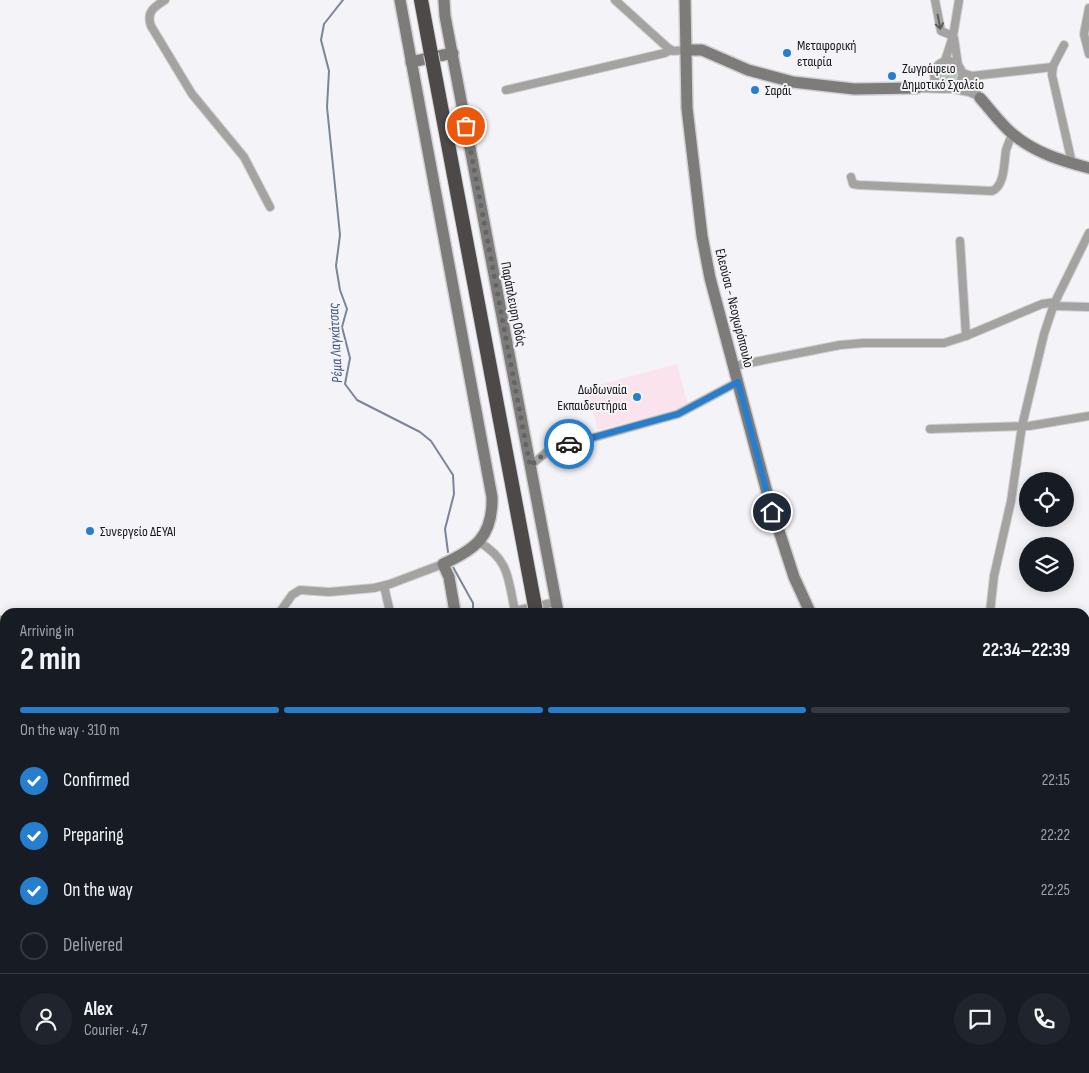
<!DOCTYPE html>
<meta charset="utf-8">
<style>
body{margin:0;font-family:"Sofia Sans Condensed",sans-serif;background:#20242c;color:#f1f3f6;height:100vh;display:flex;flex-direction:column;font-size:19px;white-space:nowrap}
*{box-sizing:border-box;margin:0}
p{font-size:16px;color:#9ea1a6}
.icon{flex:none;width:28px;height:28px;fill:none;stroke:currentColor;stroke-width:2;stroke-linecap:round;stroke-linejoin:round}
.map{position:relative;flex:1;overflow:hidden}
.sheet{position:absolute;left:0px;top:608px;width:1090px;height:466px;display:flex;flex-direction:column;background:#171b24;border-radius:15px 15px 0 0;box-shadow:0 2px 12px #0003}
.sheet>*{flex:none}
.buttons{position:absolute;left:1019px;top:472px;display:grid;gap:10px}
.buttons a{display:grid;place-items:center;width:55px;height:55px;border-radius:50%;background:#171b24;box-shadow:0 2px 12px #0003;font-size:25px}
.pin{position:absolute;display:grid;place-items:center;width:42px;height:42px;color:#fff;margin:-21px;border:2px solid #fff;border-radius:50%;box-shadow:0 1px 5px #0007}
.courier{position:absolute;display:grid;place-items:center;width:50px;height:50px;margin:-25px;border:4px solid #277ecc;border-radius:50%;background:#fff;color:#222;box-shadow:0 1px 6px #0007}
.headline em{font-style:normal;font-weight:700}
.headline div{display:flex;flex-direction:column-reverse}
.headline{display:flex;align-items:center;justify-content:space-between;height:85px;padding:0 20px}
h1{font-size:32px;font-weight:700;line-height:38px}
.bar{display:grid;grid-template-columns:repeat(4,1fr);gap:8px 5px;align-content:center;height:60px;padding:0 20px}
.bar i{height:6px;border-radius:4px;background:#363941}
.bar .selected{background:#277ecc}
.bar p{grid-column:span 4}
.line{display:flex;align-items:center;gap:12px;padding:0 20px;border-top:1px solid #363941}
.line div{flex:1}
.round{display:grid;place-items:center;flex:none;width:52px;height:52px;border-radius:26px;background:#20242c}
ol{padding:0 20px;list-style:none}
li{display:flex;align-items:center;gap:15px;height:55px}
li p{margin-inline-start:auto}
li .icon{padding:5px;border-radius:50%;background:#277ecc;color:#fff;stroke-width:4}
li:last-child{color:#9ea1a6}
li i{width:28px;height:28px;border:2px solid #363941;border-radius:50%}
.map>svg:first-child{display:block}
.education{fill:#fbe3ee}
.grass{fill:url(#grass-dots)}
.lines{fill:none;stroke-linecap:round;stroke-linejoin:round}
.stream{stroke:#7a8599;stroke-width:2}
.street-casing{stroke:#d1d1d4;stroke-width:10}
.secondary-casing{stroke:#d1d1d4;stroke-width:14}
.highway-casing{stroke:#d1d1d4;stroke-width:16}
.street{stroke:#a5a3a2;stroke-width:8}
.secondary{stroke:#7e7c7b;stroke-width:11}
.highway{stroke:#4c4948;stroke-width:14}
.highway-bridge-casing{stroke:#d1d1d4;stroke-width:16;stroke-linecap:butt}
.highway-bridge{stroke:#4c4948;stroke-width:14}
.oneway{stroke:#5e5d5d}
.done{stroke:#646466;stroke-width:5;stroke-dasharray:0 9}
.route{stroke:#277ecc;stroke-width:6}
.poi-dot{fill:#277ecc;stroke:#f4f4f8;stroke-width:2}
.labels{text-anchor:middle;stroke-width:4;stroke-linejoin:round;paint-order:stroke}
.poi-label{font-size:14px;fill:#171718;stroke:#f4f4f8;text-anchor:start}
.street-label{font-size:14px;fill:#171718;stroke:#f4f4f8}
.water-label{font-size:15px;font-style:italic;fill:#415680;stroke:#f4f4f8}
</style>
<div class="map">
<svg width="1089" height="1073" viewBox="0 0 1089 1073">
<defs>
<pattern id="grass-dots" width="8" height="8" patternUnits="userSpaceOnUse" patternTransform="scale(1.25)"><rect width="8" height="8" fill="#b6c6b7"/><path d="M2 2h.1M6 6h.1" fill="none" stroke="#9ca99d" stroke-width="1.8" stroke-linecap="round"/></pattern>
</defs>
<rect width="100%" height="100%" fill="#f4f4f8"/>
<path class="education" d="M677,364L688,406L598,430L586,388Z"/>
<circle class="grass" cx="949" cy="74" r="10"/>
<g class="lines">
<g class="stream">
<path d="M343,0L324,24L321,40L329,71L327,107L340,235L336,266L340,290L347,309L342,327L350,358L345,384L357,400L420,432L431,441L453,475L454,494L445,529L448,552"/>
<path d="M453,567L473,603V612"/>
<path d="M746,1069L749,1073"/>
</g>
<g class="street-casing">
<g id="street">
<path d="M165,0C154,7 146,12 151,26L192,94L244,157L270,207"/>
<path d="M615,0L668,48L673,51L687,50"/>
<path d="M935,0L941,31L953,36"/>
<path d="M1089,8L1084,34L1089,54"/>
<path d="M954,38L958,65"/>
<path d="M1064,45L1053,66L1052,75L1072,163"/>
<circle cx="948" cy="75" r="14"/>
<path d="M945,61L953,36L959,0"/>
<path d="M963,73L972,76L1053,67"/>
<path d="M963,73L980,98"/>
<path d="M917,88L944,89"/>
<path d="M953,89L969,92L978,96"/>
<path d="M506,90L665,53L670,50"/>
<path d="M851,177L853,184L859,185L992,191C1005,186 1004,162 1006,150C1008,144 1010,139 1013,134"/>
<path d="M960,241L966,336"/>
<path d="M1053,306L1089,307"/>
<path d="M734,366L840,345L864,343H944L966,336L1042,304L1055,302"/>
<path d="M930,429L1029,426L1089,416"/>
<path d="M530,466L549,450L678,414L738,382"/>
<path d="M479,542C510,560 508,580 515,611L556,602"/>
<path d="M384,586L390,612"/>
<path d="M280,612L292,595L300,590L329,592L374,588L390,584L443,564"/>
<path d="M990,612L994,576L1011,501L1022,426L1044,334L1054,304L1089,233"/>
<path d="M0,620L5,627"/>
<path d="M176,1073L177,1069"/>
<path d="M259,1073L271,1069"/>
<path d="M465,1073L467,1069"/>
</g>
</g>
<g class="secondary-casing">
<g id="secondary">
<path d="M400,0L492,497C493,536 476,549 443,564L449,577L455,612"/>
<path d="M444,0L445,16L558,612"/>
<path d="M685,0L687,108L702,236L710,278L769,500L794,577L810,612"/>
<path d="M687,50H702L748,70L793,82L854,89L917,88"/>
<path d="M411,62L453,53"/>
<path d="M980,98C991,110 1001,125 1014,135C1035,153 1063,161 1089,168"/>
<path d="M693,1069L696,1073"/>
<path d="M767,1069L770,1073"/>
<path d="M956,1069L957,1073"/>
</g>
</g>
<g class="highway-casing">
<g id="highway">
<path d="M421,0L431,54"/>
<path d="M433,64L534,601"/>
<path d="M722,1069L725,1073"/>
</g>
</g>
<use href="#street" class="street"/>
<use href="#secondary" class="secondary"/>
<use href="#highway" class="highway"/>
<g class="highway-bridge-casing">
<g id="highway-bridge">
<path d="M431,54L433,64"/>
<path d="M534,601L536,612"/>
</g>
</g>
<use href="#highway-bridge" class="highway-bridge"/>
</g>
<defs><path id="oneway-shaft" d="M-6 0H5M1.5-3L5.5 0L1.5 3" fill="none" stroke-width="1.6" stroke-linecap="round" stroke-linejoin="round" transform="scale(1.25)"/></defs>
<use class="oneway" href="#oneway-shaft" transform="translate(939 22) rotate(79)"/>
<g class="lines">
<path class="done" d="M466,126L530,466L549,450L569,444"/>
<path class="route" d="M569,444L678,414L738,382L772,512"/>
</g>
<g class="poi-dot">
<circle cx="787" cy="53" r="5"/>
<circle cx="892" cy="76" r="5"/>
<circle cx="755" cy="90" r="5"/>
<circle cx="637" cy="397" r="5"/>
<circle cx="90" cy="531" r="5"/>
</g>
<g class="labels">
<g class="poi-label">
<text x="797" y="50">Μεταφορική<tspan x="797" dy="16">εταιρία</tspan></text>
<text x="902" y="73">Ζωγράφειο<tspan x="902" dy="16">Δημοτικό Σχολείο</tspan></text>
<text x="765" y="95">Σαράι</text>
<text x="627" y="394" text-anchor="end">Δωδωναία<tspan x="627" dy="16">Εκπαιδευτήρια</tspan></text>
<text x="100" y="536">Συνεργείο ΔΕΥΑΙ</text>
</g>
<g class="street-label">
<text transform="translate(514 304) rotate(79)" y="5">Παράπλευρη Οδός</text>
<text transform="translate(735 308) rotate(76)" y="5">Ελεούσα - Νεοχωρόπουλο</text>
</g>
<g class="water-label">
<text transform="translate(335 343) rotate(-93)" y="5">Ρέμα Λαγκάτσας</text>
</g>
</g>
</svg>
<div class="buttons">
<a><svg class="icon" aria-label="locate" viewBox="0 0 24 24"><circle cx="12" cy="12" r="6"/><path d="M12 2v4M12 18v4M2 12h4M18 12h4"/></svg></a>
<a><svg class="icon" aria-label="layers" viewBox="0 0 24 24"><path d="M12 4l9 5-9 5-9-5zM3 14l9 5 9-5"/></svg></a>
</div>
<div class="pin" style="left:466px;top:126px;background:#ea580c"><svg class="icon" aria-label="bag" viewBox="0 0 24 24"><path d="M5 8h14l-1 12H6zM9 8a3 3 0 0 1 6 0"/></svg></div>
<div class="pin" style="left:772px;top:512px;background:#1f2937"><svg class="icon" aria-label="home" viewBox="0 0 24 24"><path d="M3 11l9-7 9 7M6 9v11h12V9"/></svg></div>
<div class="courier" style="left:569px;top:444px"><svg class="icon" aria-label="car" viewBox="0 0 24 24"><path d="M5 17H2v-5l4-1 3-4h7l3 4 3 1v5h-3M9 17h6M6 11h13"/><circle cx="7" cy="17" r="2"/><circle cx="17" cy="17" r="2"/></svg></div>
<section class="sheet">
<div class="headline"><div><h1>2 min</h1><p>Arriving in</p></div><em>22:34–22:39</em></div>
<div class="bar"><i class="selected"></i><i class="selected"></i><i class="selected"></i><i></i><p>On the way · 310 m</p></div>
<ol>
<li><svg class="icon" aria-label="check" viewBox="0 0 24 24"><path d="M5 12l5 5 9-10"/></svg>Confirmed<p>22:15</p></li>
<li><svg class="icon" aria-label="check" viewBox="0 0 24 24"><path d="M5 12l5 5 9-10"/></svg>Preparing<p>22:22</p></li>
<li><svg class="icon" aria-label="check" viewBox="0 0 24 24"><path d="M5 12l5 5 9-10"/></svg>On the way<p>22:25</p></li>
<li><i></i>Delivered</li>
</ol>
<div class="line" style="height:90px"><a class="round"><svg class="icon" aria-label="person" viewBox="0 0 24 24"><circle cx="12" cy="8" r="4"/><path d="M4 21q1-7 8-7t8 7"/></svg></a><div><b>Alex</b><p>Courier · 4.7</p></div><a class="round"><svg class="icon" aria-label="chat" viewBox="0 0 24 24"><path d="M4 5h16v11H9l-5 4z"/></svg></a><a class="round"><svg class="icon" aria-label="phone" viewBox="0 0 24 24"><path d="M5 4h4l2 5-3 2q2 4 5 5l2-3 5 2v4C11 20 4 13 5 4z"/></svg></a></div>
</section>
</div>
